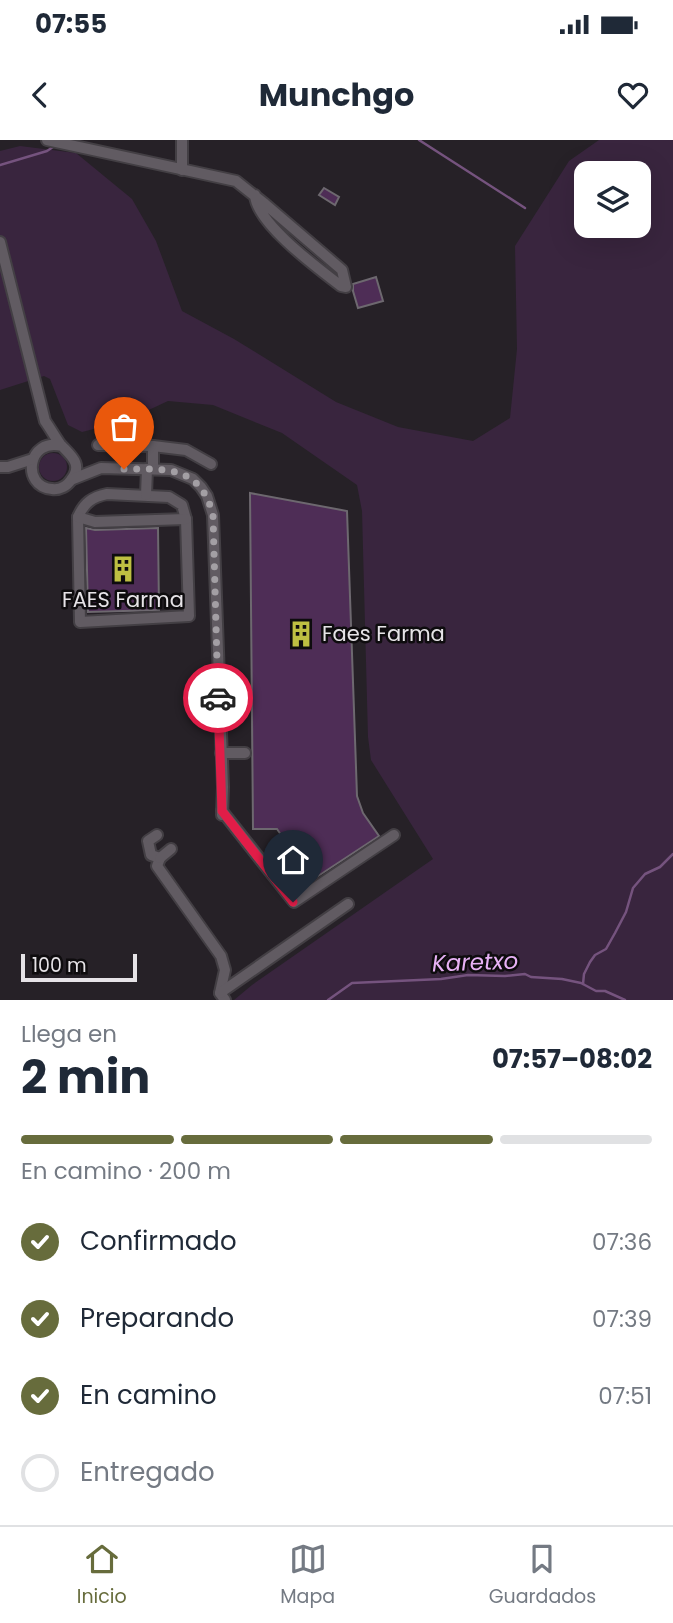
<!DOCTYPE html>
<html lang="es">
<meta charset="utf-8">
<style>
body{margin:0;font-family:Poppins,sans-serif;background:#f6f6f7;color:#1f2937;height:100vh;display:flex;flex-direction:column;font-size:26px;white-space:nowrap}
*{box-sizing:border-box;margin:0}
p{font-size:23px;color:#747a83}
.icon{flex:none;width:38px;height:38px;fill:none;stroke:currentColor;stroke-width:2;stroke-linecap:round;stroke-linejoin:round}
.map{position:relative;height:860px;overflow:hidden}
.drawer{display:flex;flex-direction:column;background:#fff;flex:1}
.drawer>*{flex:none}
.buttons{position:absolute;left:574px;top:21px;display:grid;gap:14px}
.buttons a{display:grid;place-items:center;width:77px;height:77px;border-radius:14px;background:#fff;box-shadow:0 7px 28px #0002;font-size:35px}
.scale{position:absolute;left:21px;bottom:18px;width:116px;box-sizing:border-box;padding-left:7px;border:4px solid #e6e3e7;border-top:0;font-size:19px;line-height:24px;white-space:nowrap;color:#e6e3e7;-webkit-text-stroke:5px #0e0c0e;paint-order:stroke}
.pin{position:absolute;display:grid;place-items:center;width:60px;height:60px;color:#fff;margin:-72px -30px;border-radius:50% 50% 50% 0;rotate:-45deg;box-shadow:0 0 7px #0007}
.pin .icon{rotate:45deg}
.courier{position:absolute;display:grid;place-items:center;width:70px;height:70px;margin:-35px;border:5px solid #e11d48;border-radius:50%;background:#fff;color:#222;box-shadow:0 2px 9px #0007}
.head em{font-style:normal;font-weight:700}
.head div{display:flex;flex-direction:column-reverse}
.head{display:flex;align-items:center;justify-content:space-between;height:119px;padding:0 21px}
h1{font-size:46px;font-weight:700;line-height:52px}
.bar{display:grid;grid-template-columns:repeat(4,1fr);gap:10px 7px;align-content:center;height:84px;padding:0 21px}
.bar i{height:9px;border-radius:5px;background:#e0e1e3}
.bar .on{background:#676c3c}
.bar p{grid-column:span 4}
ol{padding:0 21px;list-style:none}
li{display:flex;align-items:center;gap:21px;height:77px}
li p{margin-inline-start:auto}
li .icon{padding:7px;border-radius:50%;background:#676c3c;color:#fff;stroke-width:4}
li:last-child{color:#747a83}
li i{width:38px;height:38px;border:4px solid #e0e1e3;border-radius:50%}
.status{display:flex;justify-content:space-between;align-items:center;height:49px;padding:0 35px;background:#fff;direction:ltr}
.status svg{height:19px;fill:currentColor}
header{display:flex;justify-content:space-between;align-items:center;height:91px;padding:0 21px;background:#fff;font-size:32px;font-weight:700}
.menu{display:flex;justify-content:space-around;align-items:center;height:98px;border-top:2px solid #e0e1e3;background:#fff;font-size:19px;color:#747a83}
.menu a{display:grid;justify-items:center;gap:4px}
.menu .on{color:#676c3c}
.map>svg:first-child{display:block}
.green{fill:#39253e;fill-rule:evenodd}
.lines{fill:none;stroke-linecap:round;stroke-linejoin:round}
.stream{stroke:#75537e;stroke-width:2.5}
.building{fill:#4e2d56;stroke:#6d686f;stroke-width:2}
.minor-casing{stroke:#433f44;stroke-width:14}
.minor{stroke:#615b62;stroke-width:10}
.done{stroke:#a39fa4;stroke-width:7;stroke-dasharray:0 12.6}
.route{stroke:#e11d48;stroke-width:9}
.labels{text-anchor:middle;stroke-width:5;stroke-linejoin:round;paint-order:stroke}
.poi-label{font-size:21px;fill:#e6e3e7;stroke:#0e0c0e}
.water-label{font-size:23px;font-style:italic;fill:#e7b1f5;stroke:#0e0c0e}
</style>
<div class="status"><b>07:55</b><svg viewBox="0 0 49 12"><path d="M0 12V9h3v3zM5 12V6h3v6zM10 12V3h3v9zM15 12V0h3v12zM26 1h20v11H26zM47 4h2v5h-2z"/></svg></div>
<header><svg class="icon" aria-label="back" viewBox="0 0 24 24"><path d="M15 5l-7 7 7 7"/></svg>Munchgo<svg class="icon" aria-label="heart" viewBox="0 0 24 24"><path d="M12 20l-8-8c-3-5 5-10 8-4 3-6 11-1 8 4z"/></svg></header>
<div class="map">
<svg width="673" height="860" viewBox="0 0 673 860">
<rect width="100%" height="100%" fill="#262127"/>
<g class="green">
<path d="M599,0H673V860H234L252,845L433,719L371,620L368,597L362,371L357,345L282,293L213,265L168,261L125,281L82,292L68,285L50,239L44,236L0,250V11L20,6L76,13L132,59L156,101L182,171L234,199L336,262L398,287L473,301L510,278L517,209L515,106L569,21ZM586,33H639V86H586Z"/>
<circle cx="53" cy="327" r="14"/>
</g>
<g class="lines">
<g class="stream">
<path d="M419,0L525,68"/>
<path d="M0,25L47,11L56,5"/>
<path d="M583,844L584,834L590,822L595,815L606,809L615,793L626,772L633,748L645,734L660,727L673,714"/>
<path d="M328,860L352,843L441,839L468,835L505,836L525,834L531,837L562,839L581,843L596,851H605L625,860"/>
</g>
</g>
<g class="building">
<path d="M324,48L339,57L335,65L319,55Z"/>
<path d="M376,137L383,161L358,168L353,151V144Z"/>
<path d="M250,353L347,371L357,656L363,673L379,696L312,740L277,689H253Z"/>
<path d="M86,388L95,390L158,388L159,470L88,472Z"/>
</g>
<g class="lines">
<g class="minor-casing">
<g id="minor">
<path d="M47,0L236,41L265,64L342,130L346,147L341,146C319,129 256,83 255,55"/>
<path d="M182,30V0"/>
<path d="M0,102L45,281C50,288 55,297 60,304C70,315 84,324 71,340C67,346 60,350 52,349C21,347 27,297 62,306"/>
<path d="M98,305L153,306"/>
<path d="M0,327H8L33,319"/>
<path d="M153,329V306L186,310L211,324"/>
<path d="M73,339L101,328L171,330L193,339L201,347L207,356L213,375L223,647L222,675"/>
<path d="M107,354L169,357L182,365L186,379L189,476L80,482L78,377C84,363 92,357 107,354Z"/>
<path d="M146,355L147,329"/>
<path d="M78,377L95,382L186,379"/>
<path d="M221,613H245"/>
<path d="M222,671L294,762L394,695"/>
<path d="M157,695L148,701L151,715L160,718L157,726L221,816L225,830L220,853L225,860"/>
<path d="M160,718L171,709"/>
<path d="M220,853L348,764"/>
</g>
</g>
<use href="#minor" class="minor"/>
</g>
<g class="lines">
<path class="done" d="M124,329C167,329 200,325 213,375L218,558"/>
<path class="route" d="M218,558L222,671L293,762"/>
</g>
<defs>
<g id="building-bare" transform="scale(2.1)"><path d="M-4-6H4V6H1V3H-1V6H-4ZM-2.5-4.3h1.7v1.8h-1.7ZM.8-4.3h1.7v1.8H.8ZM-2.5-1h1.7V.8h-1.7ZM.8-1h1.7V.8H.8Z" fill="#bebf42" stroke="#0e0c0e" stroke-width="2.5" paint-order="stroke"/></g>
</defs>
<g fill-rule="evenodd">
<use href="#building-bare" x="123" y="429"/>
<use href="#building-bare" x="301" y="494"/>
</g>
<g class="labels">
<g class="poi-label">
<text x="123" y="467">FAES Farma</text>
<text x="322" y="501" text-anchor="start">Faes Farma</text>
</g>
<g class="water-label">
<text transform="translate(475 822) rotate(-2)" y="8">Karetxo</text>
</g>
</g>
</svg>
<div class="buttons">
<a><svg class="icon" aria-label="layers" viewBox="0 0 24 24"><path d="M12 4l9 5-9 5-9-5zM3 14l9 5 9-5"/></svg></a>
</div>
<div class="scale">100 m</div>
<div class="pin" style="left:124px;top:329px;background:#ea580c"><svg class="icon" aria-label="bag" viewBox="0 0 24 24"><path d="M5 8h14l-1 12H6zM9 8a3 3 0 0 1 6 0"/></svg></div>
<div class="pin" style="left:293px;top:762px;background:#1f2937"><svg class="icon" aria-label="home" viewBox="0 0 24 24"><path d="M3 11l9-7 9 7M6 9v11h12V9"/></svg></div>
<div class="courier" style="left:218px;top:558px"><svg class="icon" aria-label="car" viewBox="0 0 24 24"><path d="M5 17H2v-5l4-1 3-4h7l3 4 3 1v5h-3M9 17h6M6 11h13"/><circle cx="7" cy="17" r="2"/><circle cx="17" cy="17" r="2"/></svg></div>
</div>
<section class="drawer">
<div class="head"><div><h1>2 min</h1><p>Llega en</p></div><em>07:57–08:02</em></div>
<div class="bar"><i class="on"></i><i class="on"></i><i class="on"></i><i></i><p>En camino · 200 m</p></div>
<ol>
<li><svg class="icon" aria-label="check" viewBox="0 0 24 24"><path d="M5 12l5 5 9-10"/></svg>Confirmado<p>07:36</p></li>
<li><svg class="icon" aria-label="check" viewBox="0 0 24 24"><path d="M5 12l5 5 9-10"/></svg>Preparando<p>07:39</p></li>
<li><svg class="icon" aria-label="check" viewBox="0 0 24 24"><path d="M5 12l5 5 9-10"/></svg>En camino<p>07:51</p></li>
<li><i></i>Entregado</li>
</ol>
</section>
<nav class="menu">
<a class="on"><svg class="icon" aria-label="home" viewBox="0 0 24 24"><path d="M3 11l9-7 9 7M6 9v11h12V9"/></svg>Inicio</a>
<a><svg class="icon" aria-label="map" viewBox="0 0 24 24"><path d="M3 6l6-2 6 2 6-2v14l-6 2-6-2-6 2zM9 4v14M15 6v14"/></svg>Mapa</a>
<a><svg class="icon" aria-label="saved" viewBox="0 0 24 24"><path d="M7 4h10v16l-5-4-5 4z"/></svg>Guardados</a>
</nav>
